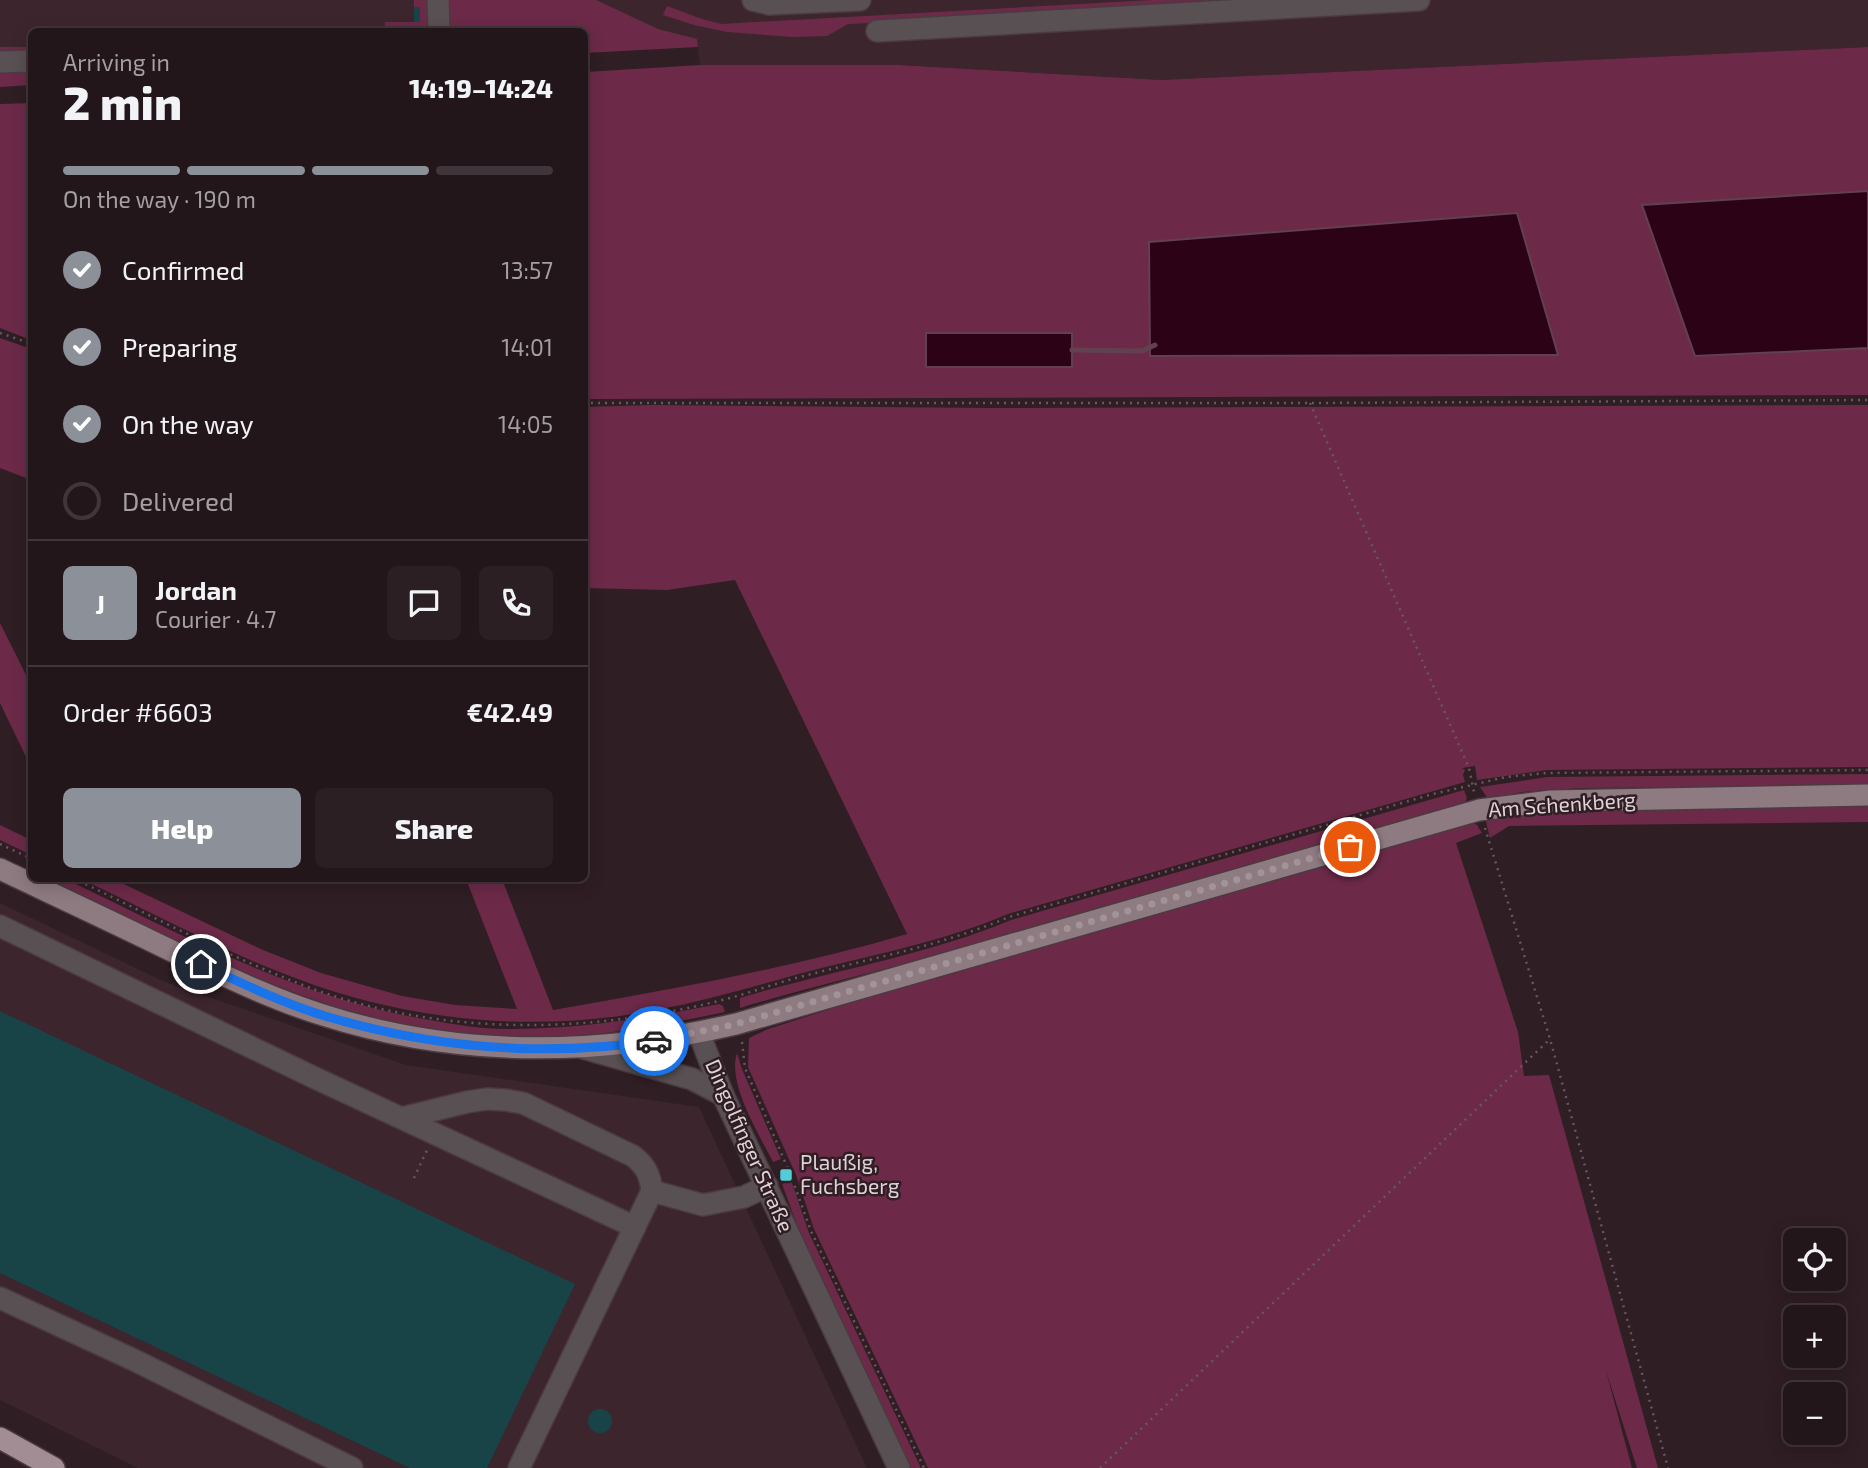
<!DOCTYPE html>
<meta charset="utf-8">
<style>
body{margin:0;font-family:"Exo 2",sans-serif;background:#2b1f24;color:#f1f3f6;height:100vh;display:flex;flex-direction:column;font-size:26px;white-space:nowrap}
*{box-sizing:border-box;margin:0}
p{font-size:23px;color:#a39fa3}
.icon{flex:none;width:38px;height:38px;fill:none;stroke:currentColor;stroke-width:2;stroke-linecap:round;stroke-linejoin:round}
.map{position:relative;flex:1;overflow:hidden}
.panel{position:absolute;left:28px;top:28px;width:560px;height:854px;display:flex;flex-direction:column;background:#23161b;border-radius:10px;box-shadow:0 4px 18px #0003,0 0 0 2px #40353a}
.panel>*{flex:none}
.controls{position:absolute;left:1783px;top:1228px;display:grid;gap:14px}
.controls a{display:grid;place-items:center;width:63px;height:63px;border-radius:10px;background:#23161b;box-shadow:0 4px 18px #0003,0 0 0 2px #40353a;font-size:35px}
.pin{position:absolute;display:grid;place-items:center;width:60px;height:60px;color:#fff;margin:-30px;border:4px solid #fff;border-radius:50%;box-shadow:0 2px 7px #0007}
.courier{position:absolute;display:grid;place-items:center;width:70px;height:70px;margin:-35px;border:5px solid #1a73e8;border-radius:50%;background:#fff;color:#222;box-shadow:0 2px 9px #0007}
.head em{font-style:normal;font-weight:800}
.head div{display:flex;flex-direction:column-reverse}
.head{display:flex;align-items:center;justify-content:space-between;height:119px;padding:0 35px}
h1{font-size:46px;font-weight:800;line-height:52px}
.bar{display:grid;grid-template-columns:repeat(4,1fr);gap:10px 7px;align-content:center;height:84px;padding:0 35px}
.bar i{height:9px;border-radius:5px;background:#40353a}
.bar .on{background:#8c9099}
.bar p{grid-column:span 4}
.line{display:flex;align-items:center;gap:18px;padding:0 35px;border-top:2px solid #40353a}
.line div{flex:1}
.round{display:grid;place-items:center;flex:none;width:74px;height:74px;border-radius:10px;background:#2b1f24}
ol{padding:0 35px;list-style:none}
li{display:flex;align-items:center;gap:21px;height:77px}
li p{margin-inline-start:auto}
li .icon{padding:7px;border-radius:50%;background:#8c9099;color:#fff;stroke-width:4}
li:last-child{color:#a39fa3}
li i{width:38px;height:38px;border:4px solid #40353a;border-radius:50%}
.action{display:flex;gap:14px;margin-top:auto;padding:14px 35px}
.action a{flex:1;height:80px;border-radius:10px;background:#8c9099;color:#fff;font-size:28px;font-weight:800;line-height:80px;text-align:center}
.action a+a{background:#2b1f24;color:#f1f3f6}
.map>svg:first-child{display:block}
.built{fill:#3d252e}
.green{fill:#6c2a48}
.water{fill:#2c0217;stroke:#614050;stroke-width:2}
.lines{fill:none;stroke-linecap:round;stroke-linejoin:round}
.stream{stroke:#614050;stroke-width:5}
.building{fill:#184448}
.minor-casing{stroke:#4b3b40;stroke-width:24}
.major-casing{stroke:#4b3b40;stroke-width:24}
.highway-casing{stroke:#4b3b40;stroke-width:24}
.path{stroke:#68585d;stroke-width:2.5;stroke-dasharray:2 5;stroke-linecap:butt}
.minor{stroke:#595053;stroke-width:21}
.major{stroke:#8e7b82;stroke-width:21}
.highway{stroke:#a38d95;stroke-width:21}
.done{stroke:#a19398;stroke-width:7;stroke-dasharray:0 12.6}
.route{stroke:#1a73e8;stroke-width:9}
.poi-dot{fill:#52ccd5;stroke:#2f1e24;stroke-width:2.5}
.labels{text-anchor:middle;stroke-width:5;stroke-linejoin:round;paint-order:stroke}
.street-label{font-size:21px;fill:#ded2d6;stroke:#2f1e24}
.poi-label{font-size:21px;fill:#ded2d6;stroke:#2f1e24;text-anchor:start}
</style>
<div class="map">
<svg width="1868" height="1468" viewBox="0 0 1868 1468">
<rect width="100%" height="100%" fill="#2f1e24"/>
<g class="built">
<path d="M0,0H1868V47L1161,80L898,65H700L697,39L584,32H32L31,64L0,66Z"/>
<path d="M0,903L165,982L406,1065L699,1107L867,1468H138L0,1400Z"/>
</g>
<g class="green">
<path d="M414,0H596L658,29L697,39L698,47L585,53L584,32H348L384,30L385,22H420V7H414Z"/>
<path d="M1152,0H1359L848,24L827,36L793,37L727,32L694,25L663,15L667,6L702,19L721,24Z"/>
<path d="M0,47H31V85L0,87Z"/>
<path d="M1868,47V395L585,399V72L700,65H898L1161,80Z"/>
<path d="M31,103H32L31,340L0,328V104Z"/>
<path d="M0,338L31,349V480L0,468Z"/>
<path d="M651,405L993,408L1868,405V767L1547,770L1477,780L1475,766L1462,768L1465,770L1463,775L1465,782L1008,914C940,943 866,956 795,975C749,988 703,1001 656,1010C543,1032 426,1023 317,986C235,958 158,915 81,879H113L263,950L321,973L402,996L455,1005L517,1009L466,879H502L553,1010C672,989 791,968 907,934L735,580L667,590L585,588V407Z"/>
<path d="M0,623L31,685V767L0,703Z"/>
<path d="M1868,774V786L1581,788L1522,792L1488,799L1480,787L1547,777Z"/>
<path d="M1464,790L1467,798L1464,804C1297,849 1132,899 965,947C891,969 815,985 740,1008V998C829,971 925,956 1011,920Z"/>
<path d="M1868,805V822L1509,826L1490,838L1486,822L1491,818L1552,809Z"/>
<path d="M1470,821L1477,825L1482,833L1456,843L1518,1032L1524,1076L1549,1075L1658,1468H1637L1606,1371L1632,1468H928L814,1229L796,1175L748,1067L749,1038L768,1029L928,978Z"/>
<path d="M0,825L31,840V855L0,840Z"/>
<path d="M46,879H65C183,935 293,996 424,1019C452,1024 480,1029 508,1029C580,1029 649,1018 719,1004L723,1006L725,1012C664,1025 603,1036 541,1038C362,1045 202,953 46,879Z"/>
<path d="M737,1053L742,1069L781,1159L773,1162C759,1134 727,1084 737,1053Z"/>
<path d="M791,1180L809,1233L921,1468H911L801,1236L782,1184Z"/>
</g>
<g class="water">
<path d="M1868,191V348L1695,356L1642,205Z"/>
<path d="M1517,213L1558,355L1150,356L1149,242Z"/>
<rect x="926" y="333" width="146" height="34"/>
</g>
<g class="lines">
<path class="stream" d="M1072,350L1142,351L1155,345"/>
</g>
<g class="building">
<rect x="414" y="7" width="6" height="15"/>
<path d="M0,1011L575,1284L487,1468H410L0,1273Z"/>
<circle cx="600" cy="1421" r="12"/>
</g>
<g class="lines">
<g class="minor-casing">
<g id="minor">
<path d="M438,0L439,28"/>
<path d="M753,0L769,4L860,0"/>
<path d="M877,31L1419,0"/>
<path d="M0,62L32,61"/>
<path d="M0,926L313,1077L635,1227"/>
<path d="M699,1033L723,1095L899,1468"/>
<path d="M583,1048L692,1079L723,1095"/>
<path d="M402,1118L467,1102L487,1099L505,1100L523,1103L633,1156C646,1166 650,1175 652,1191L519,1468"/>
<path d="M652,1191L703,1205L744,1197L767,1186"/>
<path d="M0,1298L134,1360L352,1468"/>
</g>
</g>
<g class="major-casing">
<path id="major" d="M0,869C57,896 115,923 172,951C221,974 271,999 323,1015C458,1058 599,1056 736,1024L1479,810L1551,801L1868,795"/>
</g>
<g class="highway-casing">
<path id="highway" d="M0,1438L54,1468"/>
</g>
<g class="path">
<path d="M0,333L32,344"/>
<path d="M584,403H1310L1868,400"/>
<path d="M1310,403L1469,768L1474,792"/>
<path d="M1485,828L1550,1039L1668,1468"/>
<path d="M0,844L32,859"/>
<path d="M73,878C152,916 231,958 313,989C446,1037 594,1034 730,998C752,992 774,984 796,978C867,959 941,946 1009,917L1433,794L1506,777L1546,773L1868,770"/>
<path d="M742,1042L745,1068L791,1176L811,1231L924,1468"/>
<path d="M414,1178L427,1150"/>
<path d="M1100,1468L1550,1039"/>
</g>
<use href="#minor" class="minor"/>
<use href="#major" class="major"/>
<use href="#highway" class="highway"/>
</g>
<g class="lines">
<path class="done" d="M654,1041L736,1024L1350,847"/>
<path class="route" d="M201,964C241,983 282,1003 325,1016C432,1048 543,1057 654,1041"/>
</g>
<rect class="poi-dot" x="779" y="1168" width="14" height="14" rx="3.5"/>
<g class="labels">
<g class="street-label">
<text transform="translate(1562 805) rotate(-4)" y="7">Am Schenkberg</text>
<text transform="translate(749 1146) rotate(66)" y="7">Dingolfinger Straße</text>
</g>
<g class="poi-label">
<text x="800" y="1170">Plaußig,<tspan x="800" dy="24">Fuchsberg</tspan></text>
</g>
</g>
</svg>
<div class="controls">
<a><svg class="icon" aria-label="locate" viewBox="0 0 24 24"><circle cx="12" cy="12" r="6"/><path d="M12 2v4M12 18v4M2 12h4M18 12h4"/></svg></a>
<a>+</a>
<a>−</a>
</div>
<div class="pin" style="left:1350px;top:847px;background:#ea580c"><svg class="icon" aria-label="bag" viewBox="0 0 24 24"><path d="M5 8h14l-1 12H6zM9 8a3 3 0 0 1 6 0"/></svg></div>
<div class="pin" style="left:201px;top:964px;background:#1f2937"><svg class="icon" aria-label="home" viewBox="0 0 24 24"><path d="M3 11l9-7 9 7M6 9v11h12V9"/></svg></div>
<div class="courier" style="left:654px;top:1041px"><svg class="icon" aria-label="car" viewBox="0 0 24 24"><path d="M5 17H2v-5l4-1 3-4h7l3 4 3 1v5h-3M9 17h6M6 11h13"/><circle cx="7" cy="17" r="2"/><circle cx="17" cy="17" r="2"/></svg></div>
<section class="panel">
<div class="head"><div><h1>2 min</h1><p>Arriving in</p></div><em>14:19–14:24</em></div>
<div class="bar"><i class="on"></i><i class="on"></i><i class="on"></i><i></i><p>On the way · 190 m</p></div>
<ol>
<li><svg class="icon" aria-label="check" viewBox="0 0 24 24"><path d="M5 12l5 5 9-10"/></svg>Confirmed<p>13:57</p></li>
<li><svg class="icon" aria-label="check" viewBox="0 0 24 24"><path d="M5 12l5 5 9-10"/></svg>Preparing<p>14:01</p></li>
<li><svg class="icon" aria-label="check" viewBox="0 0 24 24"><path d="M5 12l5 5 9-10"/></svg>On the way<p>14:05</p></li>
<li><i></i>Delivered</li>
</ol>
<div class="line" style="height:126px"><b class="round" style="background:#8c9099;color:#fff">J</b><div><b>Jordan</b><p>Courier · 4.7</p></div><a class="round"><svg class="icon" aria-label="chat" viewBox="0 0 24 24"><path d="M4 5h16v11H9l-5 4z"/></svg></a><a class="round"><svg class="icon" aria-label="phone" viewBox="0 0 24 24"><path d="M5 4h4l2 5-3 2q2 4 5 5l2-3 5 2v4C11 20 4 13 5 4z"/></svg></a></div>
<div class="line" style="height:91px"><div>Order #6603</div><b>€42.49</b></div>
<div class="action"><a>Help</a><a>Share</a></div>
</section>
</div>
